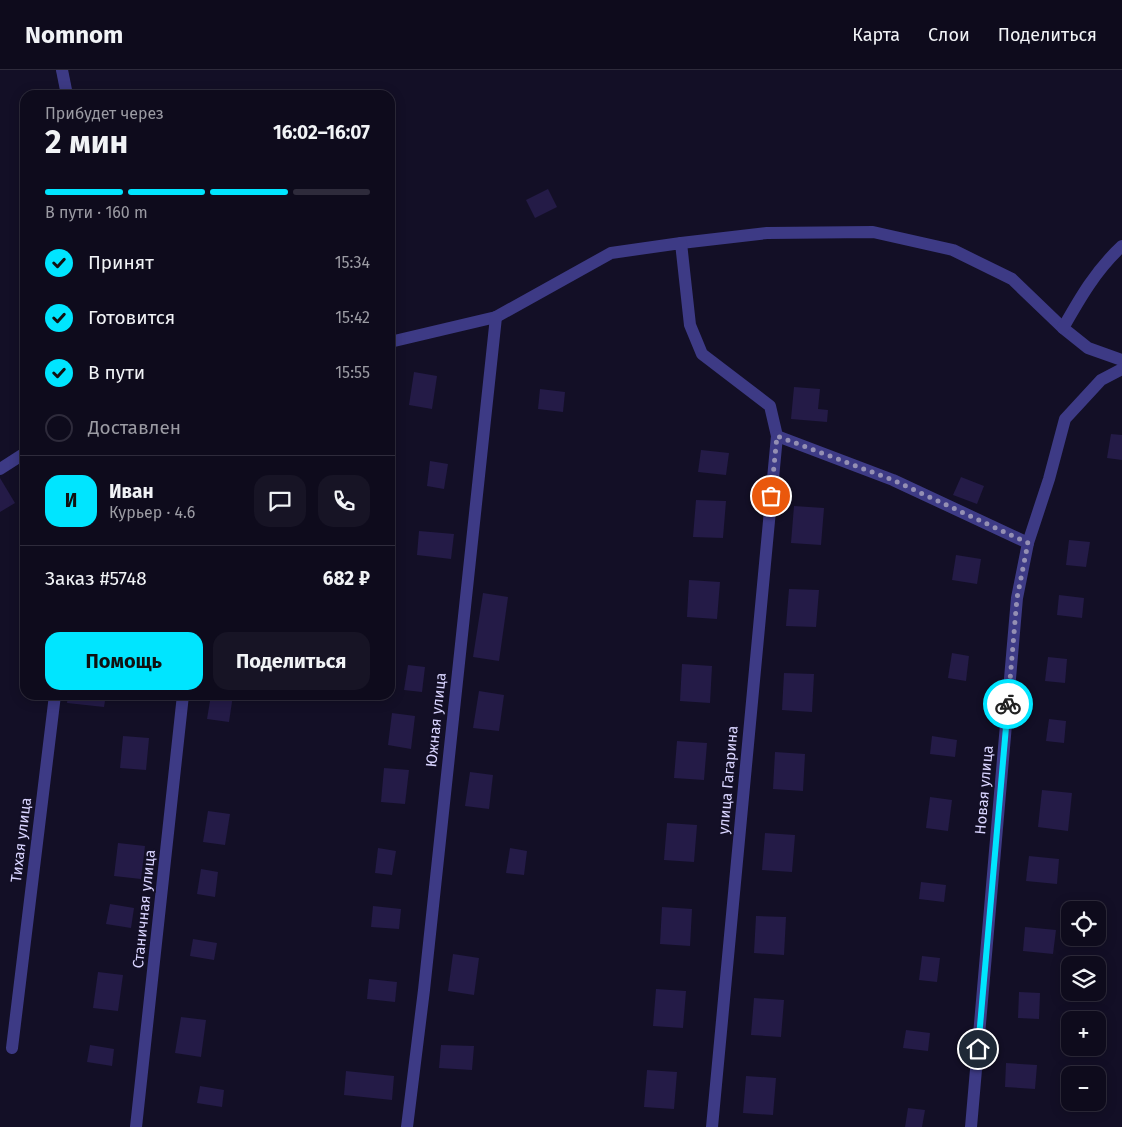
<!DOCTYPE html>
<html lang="ru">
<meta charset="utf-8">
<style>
body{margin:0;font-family:"Fira Sans",sans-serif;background:#171425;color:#f1f3f6;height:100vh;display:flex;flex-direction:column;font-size:19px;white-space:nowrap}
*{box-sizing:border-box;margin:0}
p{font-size:16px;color:#9b9ba3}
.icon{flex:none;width:28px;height:28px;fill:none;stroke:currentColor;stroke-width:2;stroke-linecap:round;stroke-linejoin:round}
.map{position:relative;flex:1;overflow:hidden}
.drawer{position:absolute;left:20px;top:20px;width:375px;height:610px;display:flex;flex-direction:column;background:#0e0b1c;border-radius:15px;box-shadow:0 2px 12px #0003,0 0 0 1px #2e2b3b}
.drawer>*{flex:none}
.buttons{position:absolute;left:1061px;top:831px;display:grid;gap:10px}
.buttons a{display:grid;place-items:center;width:45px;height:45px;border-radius:10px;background:#0e0b1c;box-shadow:0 2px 12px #0003,0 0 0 1px #2e2b3b;font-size:25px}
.pin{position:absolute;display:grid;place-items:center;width:42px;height:42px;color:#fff;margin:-21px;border:2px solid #fff;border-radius:50%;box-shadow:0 1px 5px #0007}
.courier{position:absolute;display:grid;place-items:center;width:50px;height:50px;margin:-25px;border:4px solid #00e5ff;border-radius:50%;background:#fff;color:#222;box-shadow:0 1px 6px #0007}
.overview em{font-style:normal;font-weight:700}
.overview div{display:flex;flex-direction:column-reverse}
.overview{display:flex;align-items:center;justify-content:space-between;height:85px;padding:0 25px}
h1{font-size:32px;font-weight:700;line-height:38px}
.bar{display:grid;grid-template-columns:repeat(4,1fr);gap:8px 5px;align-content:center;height:60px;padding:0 25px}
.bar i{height:6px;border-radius:4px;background:#2e2b3b}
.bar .selected{background:#00e5ff}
.bar p{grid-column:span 4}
.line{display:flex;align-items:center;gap:12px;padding:0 25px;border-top:1px solid #2e2b3b}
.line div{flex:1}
.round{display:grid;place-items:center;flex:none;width:52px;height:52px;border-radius:15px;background:#171425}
ol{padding:0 25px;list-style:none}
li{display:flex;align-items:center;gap:15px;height:55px}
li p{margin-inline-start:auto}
li .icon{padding:5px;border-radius:50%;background:#00e5ff;color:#111;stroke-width:4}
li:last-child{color:#9b9ba3}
li i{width:28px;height:28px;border:2px solid #2e2b3b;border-radius:50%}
.button{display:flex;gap:10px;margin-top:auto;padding:10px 25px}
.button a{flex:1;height:58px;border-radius:15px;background:#00e5ff;color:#111;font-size:20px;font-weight:700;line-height:58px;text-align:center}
.button a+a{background:#171425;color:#f1f3f6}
header{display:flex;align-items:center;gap:30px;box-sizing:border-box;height:70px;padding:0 25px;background:#0e0b1c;border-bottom:1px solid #2e2b3b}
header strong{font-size:24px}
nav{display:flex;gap:28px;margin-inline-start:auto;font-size:18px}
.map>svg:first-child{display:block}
.building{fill:#241b47}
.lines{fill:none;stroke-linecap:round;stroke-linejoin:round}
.minor{stroke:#3d3a85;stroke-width:12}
.done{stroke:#948fb3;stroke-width:5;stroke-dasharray:0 9}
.route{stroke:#00e5ff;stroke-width:6}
.labels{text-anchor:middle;stroke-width:4;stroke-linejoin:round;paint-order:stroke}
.street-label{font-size:15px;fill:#d9d4ff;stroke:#130f26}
</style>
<header>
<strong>Nomnom</strong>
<nav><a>Карта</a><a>Слои</a><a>Поделиться</a></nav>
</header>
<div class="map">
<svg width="1122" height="1057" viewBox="0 0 1122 1057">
<rect width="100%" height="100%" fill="#130f26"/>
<g class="building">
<path d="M548,119L557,137L535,148L526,130Z"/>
<path d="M414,302L437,306L432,339L409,335Z"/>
<path d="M794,317L820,319L818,339L828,340L827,352L791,349Z"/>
<path d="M540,319L565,322L563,342L538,339Z"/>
<path d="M1111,364L1122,365V390L1107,388Z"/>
<path d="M701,380L729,383L726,405L698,402Z"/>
<path d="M430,391L448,394L444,419L427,416Z"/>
<path d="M961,407L984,416L977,434L953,425Z"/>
<path d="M0,408L15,433L0,442Z"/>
<path d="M696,430L726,431L723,468L693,467Z"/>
<path d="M794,436L824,438L821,475L791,473Z"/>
<path d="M419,461L454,464L451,489L417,485Z"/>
<path d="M1069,470L1090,472L1086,497L1066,495Z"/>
<path d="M956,485L981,489L977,514L952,510Z"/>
<path d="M689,510L720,512L717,549L687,547Z"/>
<path d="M789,519L819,520L816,557L786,556Z"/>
<path d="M483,523L508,527L499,591L473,587Z"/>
<path d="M1059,525L1084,528L1082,548L1057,545Z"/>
<path d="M952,583L969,586L966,611L948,608Z"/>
<path d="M1048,587L1067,589L1065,613L1045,611Z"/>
<path d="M682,594L712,596L710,633L680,631Z"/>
<path d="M408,595L425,597L422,622L404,620Z"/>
<path d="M784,603L814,604L812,642L782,640Z"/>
<path d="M479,621L504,625L499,661L473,658Z"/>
<path d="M68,625H106L104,637L67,633Z"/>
<path d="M211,625H233L229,652L207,649Z"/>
<path d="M392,643L415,646L411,679L388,675Z"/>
<path d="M1049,649L1066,651L1064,673L1046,671Z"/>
<path d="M123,666L149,668L146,700L120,698Z"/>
<path d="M932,666L957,670L955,687L930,684Z"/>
<path d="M677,671L707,673L704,710L674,708Z"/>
<path d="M775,682L805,684L803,721L773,719Z"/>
<path d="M384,698L409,700L405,734L381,732Z"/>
<path d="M470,702L493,705L489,739L465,736Z"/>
<path d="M1042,720L1072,723L1068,761L1038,757Z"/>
<path d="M930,727L952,730L948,761L926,758Z"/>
<path d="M208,741L230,744L225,775L203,772Z"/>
<path d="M667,753L697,755L694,792L664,790Z"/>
<path d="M765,763L795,765L792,802L762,800Z"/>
<path d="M118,773L145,776L141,809L114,806Z"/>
<path d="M378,778L396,781L392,805L375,803Z"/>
<path d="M510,778L527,781L524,805L506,803Z"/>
<path d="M1029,786L1059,789L1057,814L1026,811Z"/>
<path d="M201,799L218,802L215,827L197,824Z"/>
<path d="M921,812L946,815L944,832L919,829Z"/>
<path d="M110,834L134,838L131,858L106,854Z"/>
<path d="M373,836L401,839L399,859L371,857Z"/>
<path d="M662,837L692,839L690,876L660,874Z"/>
<path d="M756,846L786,847L784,885L754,883Z"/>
<path d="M1025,857L1056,860L1053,884L1023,881Z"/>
<path d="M193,869L217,873L214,890L190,886Z"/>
<path d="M453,884L479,888L474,925L448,921Z"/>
<path d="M922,886L940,888L937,912L919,910Z"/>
<path d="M98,902L123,905L118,941L93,938Z"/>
<path d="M369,909L397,912L395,932L367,929Z"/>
<path d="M656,919L686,921L683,958L653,956Z"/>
<path d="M1019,922L1040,923L1039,949L1018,948Z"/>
<path d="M754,928L784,930L781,967L751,965Z"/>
<path d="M181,947L206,950L201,987L175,983Z"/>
<path d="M906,960L930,963L928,981L903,978Z"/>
<path d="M90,975L114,979L112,996L87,992Z"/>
<path d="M441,975L474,976L472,1000L439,998Z"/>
<path d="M1006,993L1037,995L1035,1019L1005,1017Z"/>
<path d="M647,1000L677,1002L674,1039L644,1037Z"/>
<path d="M346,1001L394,1006L392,1030L344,1025Z"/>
<path d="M746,1006L776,1008L773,1045L743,1043Z"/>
<path d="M200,1016L224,1020L222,1037L197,1033Z"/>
<path d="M908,1038L925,1040L922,1057H905Z"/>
</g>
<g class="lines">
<g class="minor">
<path d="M62,0L67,25"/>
<path d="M681,173L767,163L873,162L953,180L1012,209L1063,258L1088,278L1122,290"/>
<path d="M1063,258C1080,228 1096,200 1122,176"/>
<path d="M390,272L496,247L611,183L681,173L690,255L702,284L770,336L777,366L712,1057"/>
<path d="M777,366L893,410L1028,473"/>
<path d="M0,399L25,383"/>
<path d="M12,978L55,625"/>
<path d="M136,1057L183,625"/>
<path d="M407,1057L424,920L496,247"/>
<path d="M971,1057L1017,528L1028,473L1049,409L1065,349L1101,310L1122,299"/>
</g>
</g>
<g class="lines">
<path class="done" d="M771,426L777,366L893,410L1028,473L1017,528L1008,634"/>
<path class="route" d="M978,979L1008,634"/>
</g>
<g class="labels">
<g class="street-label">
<text transform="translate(436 650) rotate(-84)" y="5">Южная улица</text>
<text transform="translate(728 710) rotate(-85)" y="5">улица Гагарина</text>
<text transform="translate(984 720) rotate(-85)" y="5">Новая улица</text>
<text transform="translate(21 770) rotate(-83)" y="5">Тихая улица</text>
<text transform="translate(144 839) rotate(-84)" y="5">Станичная улица</text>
</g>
</g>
</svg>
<div class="buttons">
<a><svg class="icon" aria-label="locate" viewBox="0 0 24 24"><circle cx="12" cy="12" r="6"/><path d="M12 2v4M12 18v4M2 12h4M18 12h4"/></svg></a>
<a><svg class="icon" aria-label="layers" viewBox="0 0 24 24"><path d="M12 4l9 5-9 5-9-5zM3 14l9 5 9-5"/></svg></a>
<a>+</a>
<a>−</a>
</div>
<div class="pin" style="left:771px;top:426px;background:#ea580c"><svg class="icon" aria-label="bag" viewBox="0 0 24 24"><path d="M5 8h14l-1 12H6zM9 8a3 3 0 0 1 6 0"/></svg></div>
<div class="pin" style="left:978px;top:979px;background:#1f2937"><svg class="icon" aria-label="home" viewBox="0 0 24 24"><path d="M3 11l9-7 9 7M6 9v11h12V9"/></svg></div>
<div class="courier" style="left:1008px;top:634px"><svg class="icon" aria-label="bike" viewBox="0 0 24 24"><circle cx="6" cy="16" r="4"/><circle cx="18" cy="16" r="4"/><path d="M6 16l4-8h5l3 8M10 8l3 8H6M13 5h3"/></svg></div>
<section class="drawer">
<div class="overview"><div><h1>2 мин</h1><p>Прибудет через</p></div><em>16:02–16:07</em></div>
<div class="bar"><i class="selected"></i><i class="selected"></i><i class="selected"></i><i></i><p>В пути · 160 m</p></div>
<ol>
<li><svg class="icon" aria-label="check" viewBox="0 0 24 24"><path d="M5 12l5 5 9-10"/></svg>Принят<p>15:34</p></li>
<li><svg class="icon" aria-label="check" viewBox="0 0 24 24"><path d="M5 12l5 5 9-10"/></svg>Готовится<p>15:42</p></li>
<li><svg class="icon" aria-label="check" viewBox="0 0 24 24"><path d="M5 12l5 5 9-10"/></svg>В пути<p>15:55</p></li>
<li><i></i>Доставлен</li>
</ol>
<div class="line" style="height:90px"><b class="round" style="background:#00e5ff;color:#111">И</b><div><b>Иван</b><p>Курьер · 4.6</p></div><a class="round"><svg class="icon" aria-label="chat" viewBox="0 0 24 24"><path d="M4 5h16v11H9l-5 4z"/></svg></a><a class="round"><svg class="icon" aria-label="phone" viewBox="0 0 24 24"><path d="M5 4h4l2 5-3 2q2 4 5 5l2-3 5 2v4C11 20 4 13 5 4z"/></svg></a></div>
<div class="line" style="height:65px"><div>Заказ #5748</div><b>682 ₽</b></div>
<div class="button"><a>Помощь</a><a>Поделиться</a></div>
</section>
</div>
